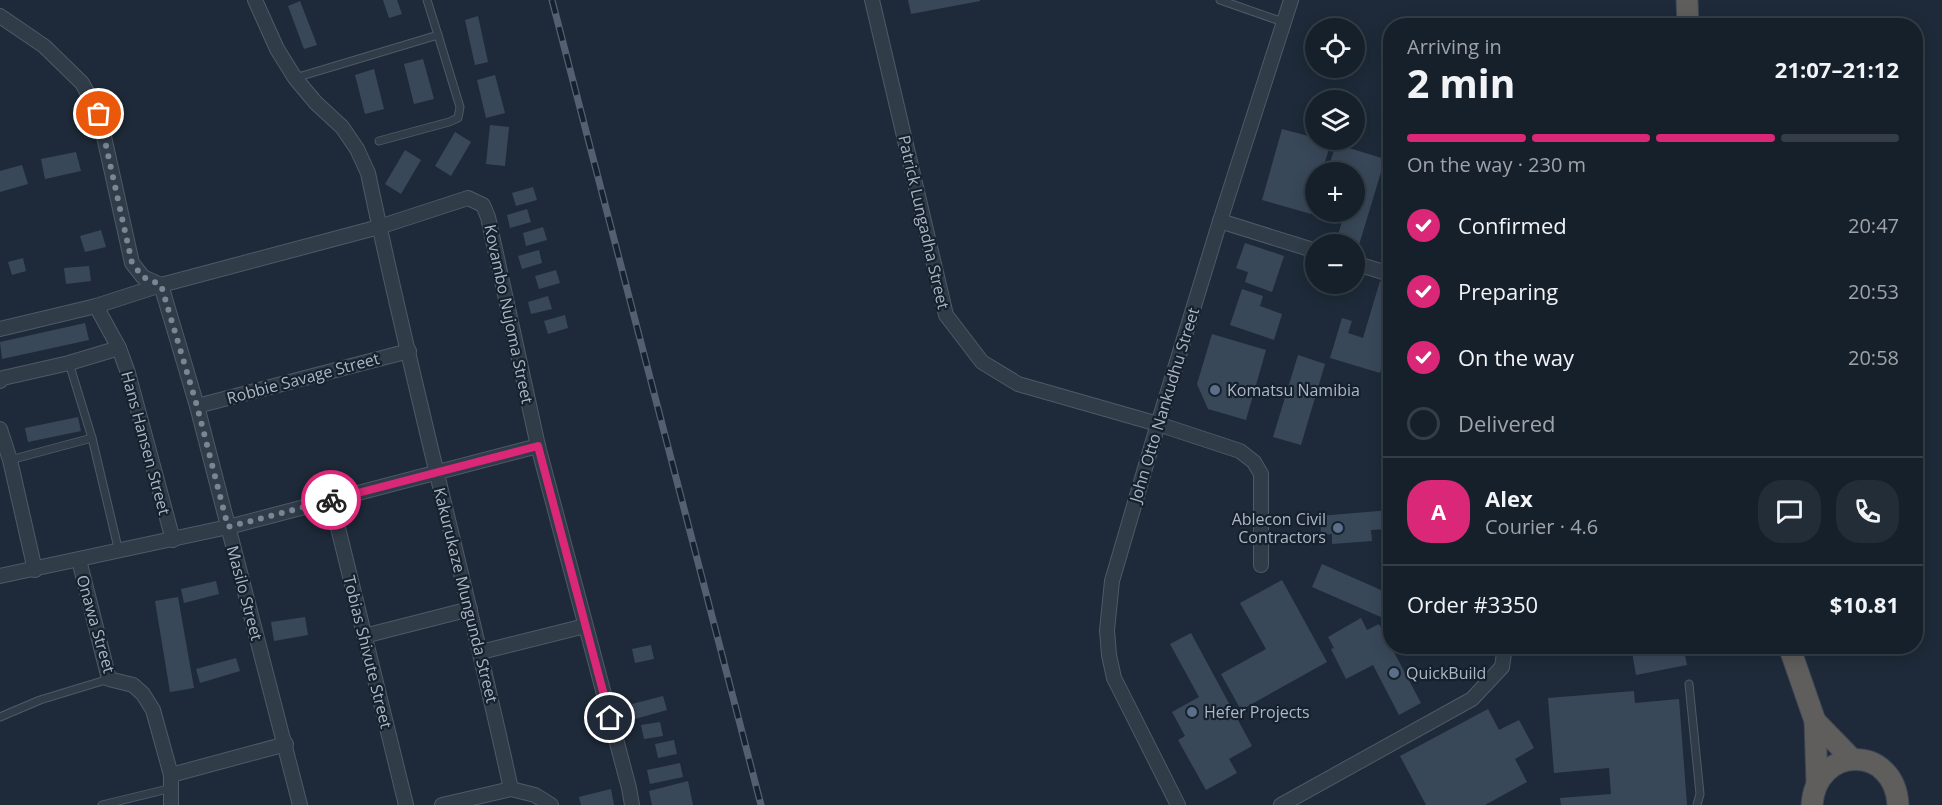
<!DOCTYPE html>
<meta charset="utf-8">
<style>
body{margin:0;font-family:"Open Sans",sans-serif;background:#232d37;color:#f1f3f6;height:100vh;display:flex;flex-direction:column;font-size:22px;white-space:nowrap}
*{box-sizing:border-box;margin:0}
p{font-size:20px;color:#9ea3a9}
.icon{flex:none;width:33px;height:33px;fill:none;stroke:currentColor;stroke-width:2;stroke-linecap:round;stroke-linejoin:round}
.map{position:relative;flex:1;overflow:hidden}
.details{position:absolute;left:1383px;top:18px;width:540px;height:636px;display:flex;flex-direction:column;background:#16202b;border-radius:24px;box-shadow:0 3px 15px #0003,0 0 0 2px #353e47}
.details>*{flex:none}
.fabs{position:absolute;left:1305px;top:18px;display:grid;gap:12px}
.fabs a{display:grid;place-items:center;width:60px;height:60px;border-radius:50%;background:#16202b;box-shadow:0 3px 15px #0003,0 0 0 2px #353e47;font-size:30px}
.pin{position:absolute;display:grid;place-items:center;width:51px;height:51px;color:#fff;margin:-26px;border:3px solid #fff;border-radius:50%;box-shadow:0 2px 6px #0007}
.courier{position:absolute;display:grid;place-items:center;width:60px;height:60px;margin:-30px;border:4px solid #db2777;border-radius:50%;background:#fff;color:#222;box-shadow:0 2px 8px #0007}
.summary em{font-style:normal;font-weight:700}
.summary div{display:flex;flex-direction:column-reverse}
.summary{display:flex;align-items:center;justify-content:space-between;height:102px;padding:0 24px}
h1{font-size:39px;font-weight:700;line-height:45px}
.bar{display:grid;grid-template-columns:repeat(4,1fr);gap:9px 6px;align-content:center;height:72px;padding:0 24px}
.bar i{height:8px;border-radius:4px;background:#353e47}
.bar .active{background:#db2777}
.bar p{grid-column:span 4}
.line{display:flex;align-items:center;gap:15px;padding:0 24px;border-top:2px solid #353e47}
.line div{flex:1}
.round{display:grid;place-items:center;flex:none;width:63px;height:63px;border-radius:24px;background:#232d37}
ol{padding:0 24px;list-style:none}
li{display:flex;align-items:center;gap:18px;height:66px}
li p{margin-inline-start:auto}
li .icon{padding:6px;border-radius:50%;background:#db2777;color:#fff;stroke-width:4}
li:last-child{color:#9ea3a9}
li i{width:33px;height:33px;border:3px solid #353e47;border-radius:50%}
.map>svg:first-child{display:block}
.building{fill:#394859}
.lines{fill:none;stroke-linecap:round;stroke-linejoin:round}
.service-casing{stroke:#4f5967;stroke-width:9}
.minor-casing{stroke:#4f5967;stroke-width:16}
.trunk-casing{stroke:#3c4654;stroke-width:23}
.service{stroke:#313c49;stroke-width:7}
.minor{stroke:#313c49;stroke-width:14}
.trunk{stroke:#605e5c;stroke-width:21}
.rail-casing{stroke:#536071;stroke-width:7}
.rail{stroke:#17212e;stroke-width:4.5;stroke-dasharray:14;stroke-linecap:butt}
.done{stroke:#7a8595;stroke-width:6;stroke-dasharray:0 10.8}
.route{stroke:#db2777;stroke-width:8}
.service-dot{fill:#5c6f8a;stroke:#17212e;stroke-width:2}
.labels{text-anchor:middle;stroke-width:4.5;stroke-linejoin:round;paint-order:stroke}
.street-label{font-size:16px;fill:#abb6c6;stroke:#17212e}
.poi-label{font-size:16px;fill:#abb6c6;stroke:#17212e;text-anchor:start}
</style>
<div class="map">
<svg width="1942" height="805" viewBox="0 0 1942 805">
<rect width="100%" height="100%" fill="#1e2a39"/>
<g class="building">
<path d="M383,0H397L402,14L389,18Z"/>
<path d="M908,0H980V1L911,14Z"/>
<path d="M300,1L317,45L304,49L288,6Z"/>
<path d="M478,16L488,62L475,65L465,20Z"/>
<path d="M423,59L434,99L414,104L404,64Z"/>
<path d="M374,69L384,109L365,114L355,75Z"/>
<path d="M495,75L505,113L486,118L477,80Z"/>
<path d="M490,125L509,127L505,166L486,164Z"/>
<path d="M1282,129L1316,138V140L1331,142L1322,172H1316V197L1311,214L1262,200Z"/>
<path d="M455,132L471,142L451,176L435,166Z"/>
<path d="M1336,144L1385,159L1359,245L1337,238L1345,212H1354L1356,177L1354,172H1341L1328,169Z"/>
<path d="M405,150L421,160L401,194L385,184Z"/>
<path d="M76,152L81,171L45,179L41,159Z"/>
<path d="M22,165L28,184L0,192V171Z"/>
<path d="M533,187L537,200L516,206L512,193Z"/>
<path d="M527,209L531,222L510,228L507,215Z"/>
<path d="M543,227L547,240L526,246L523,233Z"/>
<path d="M101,230L106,247L85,252L80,236Z"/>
<path d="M1245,243L1284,256L1272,292L1245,282L1248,272L1236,268Z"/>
<path d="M539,250L542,263L522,269L518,256Z"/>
<path d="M23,258L26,271L12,275L8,262Z"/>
<path d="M89,266L91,281L66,284L64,268Z"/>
<path d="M556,270L560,283L539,289L535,276Z"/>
<path d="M1380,281L1390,284V339L1380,373L1330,358L1342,318L1352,321L1348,333L1363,338Z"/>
<path d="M1242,289L1263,296L1260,306L1282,314L1274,340L1230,325Z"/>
<path d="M548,296L552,309L531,314L528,302Z"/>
<path d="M565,315L568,328L548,334L544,321Z"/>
<path d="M85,323L89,340L2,359L0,342Z"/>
<path d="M1212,334L1266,350L1246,420L1208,409L1197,384Z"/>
<path d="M1298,355L1325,364L1301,445L1273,437Z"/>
<path d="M1386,410H1390V457L1389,458Z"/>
<path d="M78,417L81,431L28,442L25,428Z"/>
<path d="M1390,510V529L1371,530L1372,541L1332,544V534L1321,535L1320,516Z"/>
<path d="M1322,564L1390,594V621L1312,587Z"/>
<path d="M1282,580L1327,662L1241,710L1221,674L1266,649L1240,603Z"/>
<path d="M216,581L219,594L184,603L181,589Z"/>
<path d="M178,597L194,688L170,692L155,601Z"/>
<path d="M305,617L308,635L274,641L271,622Z"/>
<path d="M1361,618L1367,630L1379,624L1421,703L1399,715L1373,665L1346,679L1331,649L1334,648L1328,637Z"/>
<path d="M1191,633L1252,746L1229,759L1237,773L1206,790L1178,740L1185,736L1172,712L1199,697L1170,644Z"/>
<path d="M651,645L654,659L635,663L632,649Z"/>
<path d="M1660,646H1683L1687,665L1636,675L1632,652Z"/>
<path d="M236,658L240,671L200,683L196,669Z"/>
<path d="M1634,691L1635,703L1679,699L1687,805H1561L1560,798L1611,794L1609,768L1554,773L1548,698Z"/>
<path d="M663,696L667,710L635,719L632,704Z"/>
<path d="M1488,709L1499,730L1519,720L1534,748L1515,759L1527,782L1485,805H1426L1400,756Z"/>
<path d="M660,722L663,736L644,739L641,725Z"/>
<path d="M674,740L677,754L658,758L655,744Z"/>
<path d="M680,763L683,777L650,784L647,770Z"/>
<path d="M688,781L693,805H652L649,791Z"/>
<path d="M611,789L614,805H581L579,797Z"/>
</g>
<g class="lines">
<g class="service-casing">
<g id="service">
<path d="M1220,0L1283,22"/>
<path d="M295,78L438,35L427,0"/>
<path d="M379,141L449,122L458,118L460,107L438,35"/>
<path d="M69,363L92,438L119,552"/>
<path d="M10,460L92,438"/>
<path d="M1689,684L1700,794L1697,805"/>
<path d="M0,717L40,700L109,679"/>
<path d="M102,805L172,788"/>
</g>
</g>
<g class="minor-casing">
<g id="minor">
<path d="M255,0L277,49L295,78L316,103L342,127L357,149L368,173C411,380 466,583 511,789"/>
<path d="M872,0L946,315L982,362L1018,384L1158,424L1240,451L1254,462L1261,474V565"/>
<path d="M0,16L44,46L82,83L99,114L132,263L143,277L161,285L197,406L300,805"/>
<path d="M1220,221L1316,251"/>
<path d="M1354,263L1390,274"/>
<path d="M96,306L119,348L128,373L173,540"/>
<path d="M0,329L96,306L161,285L379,227L468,198L483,205L488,217L538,446L629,788L632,805"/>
<path d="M0,381L3,378L69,363L119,348"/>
<path d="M197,406L409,351"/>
<path d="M0,429L10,460L35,570"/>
<path d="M331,499L406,805"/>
<path d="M79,560L109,679L133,685L143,694L153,710L171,775V805"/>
<path d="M0,576L228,527L538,446"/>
<path d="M364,636L470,609"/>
<path d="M481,652L585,626"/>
<path d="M171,775L286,744"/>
<path d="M442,805L511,789L535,795L551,805"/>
<path d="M1178,805L1114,678L1109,655L1107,630L1112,581L1158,424L1220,221L1291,0"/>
<path d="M1281,805L1472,699L1502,667L1505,646"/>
</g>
</g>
<g class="trunk-casing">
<g id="trunk">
<path d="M1687,0L1688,26"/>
<path d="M1789,646L1815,721L1817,783"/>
<path d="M1815,721L1852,759"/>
<path d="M1812,805C1816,745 1895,744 1898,805"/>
</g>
</g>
<use href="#service" class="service"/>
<use href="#minor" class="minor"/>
<use href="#trunk" class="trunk"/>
<g class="rail-casing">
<path id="rail" d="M552,0L761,805"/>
</g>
<use href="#rail" class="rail"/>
</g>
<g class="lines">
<path class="done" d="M99,114L132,263L143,277L161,285L197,406L228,527L331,500"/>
<path class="route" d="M331,500L538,446L610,718"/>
</g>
<g class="service-dot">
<circle cx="1215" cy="390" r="6"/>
<circle cx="1338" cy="528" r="6"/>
<circle cx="1394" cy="673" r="6"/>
<circle cx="1192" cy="712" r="6"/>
</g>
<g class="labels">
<g class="street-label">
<text transform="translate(924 222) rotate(77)" y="6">Patrick Lungadha Street</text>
<text transform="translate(509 314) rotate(78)" y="6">Kovambo Nujoma Street</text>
<text transform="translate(303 378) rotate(-15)" y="6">Robbie Savage Street</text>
<text transform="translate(1164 405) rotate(-73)" y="6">John Otto Nankudhu Street</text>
<text transform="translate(146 443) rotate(75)" y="6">Hans Hansen Street</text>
<text transform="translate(245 593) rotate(75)" y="6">Masilo Street</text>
<text transform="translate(466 595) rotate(76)" y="6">Kakurukaze Mungunda Street</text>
<text transform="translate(96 624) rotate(74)" y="6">Onawa Street</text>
<text transform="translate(368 652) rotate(76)" y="6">Tobias Shivute Street</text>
</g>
<g class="poi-label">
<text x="1227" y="396">Komatsu Namibia</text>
<text x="1326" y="525" text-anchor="end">Ablecon Civil<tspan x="1326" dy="18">Contractors</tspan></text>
<text x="1406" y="679">QuickBuild</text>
<text x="1204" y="718">Hefer Projects</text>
</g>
</g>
</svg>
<div class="fabs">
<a><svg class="icon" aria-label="locate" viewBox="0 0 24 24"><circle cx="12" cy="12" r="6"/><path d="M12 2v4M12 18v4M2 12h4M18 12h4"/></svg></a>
<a><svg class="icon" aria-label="layers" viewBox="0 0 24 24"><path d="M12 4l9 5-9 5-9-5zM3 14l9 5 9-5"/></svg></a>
<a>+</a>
<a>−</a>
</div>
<div class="pin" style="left:99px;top:114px;background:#ea580c"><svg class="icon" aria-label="bag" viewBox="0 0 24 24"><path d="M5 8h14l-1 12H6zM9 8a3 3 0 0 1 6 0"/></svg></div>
<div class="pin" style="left:610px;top:718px;background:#1f2937"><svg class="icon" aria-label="home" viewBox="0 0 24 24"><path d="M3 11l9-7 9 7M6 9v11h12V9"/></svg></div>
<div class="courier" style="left:331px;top:500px"><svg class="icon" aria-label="bike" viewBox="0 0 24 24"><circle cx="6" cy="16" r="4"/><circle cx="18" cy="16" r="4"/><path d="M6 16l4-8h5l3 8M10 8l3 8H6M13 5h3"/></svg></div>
<section class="details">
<div class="summary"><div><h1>2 min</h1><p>Arriving in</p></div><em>21:07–21:12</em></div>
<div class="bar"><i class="active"></i><i class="active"></i><i class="active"></i><i></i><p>On the way · 230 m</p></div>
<ol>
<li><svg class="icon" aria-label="check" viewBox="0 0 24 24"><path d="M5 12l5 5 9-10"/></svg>Confirmed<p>20:47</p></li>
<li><svg class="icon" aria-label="check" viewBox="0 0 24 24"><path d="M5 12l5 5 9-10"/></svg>Preparing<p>20:53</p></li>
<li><svg class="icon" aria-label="check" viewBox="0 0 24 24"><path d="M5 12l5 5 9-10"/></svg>On the way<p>20:58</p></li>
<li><i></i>Delivered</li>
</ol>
<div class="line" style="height:108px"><b class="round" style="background:#db2777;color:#fff">A</b><div><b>Alex</b><p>Courier · 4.6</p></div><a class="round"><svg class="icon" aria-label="chat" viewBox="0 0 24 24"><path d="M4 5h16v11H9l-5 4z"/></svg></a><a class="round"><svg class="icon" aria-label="phone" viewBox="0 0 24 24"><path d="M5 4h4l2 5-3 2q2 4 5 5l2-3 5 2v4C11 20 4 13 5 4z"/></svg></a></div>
<div class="line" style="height:78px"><div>Order #3350</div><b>$10.81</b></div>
</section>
</div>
